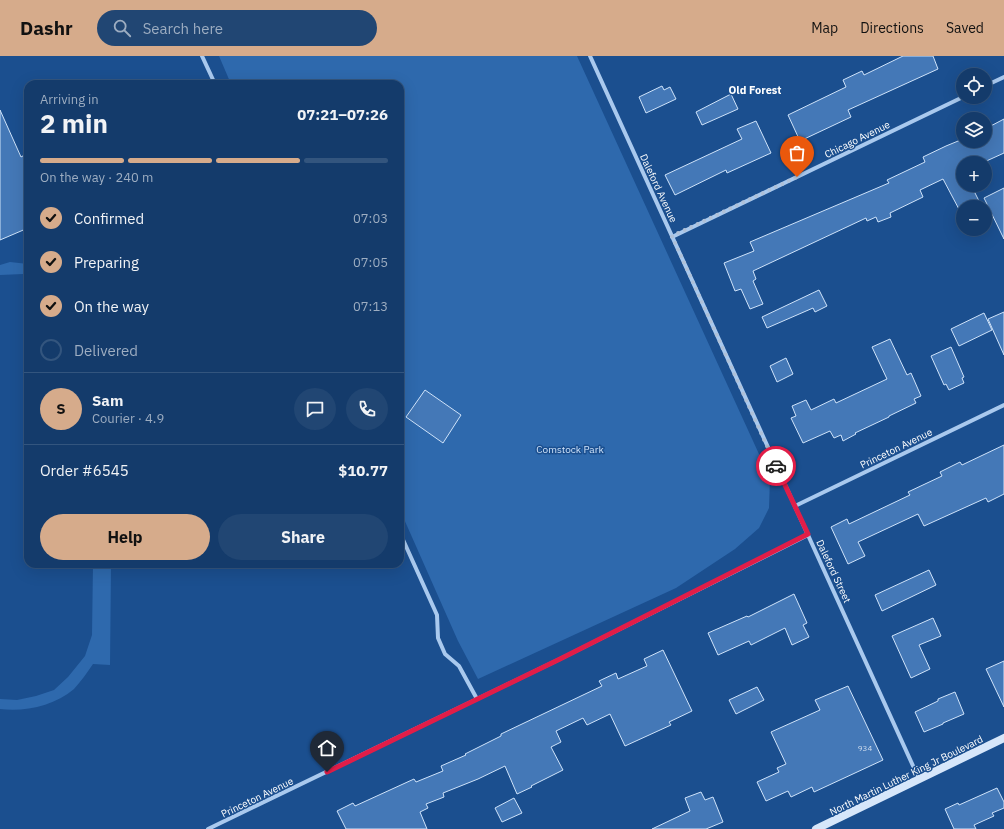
<!DOCTYPE html>
<meta charset="utf-8">
<style>
body{margin:0;font-family:"IBM Plex Sans",sans-serif;background:#214673;color:#f1f3f6;height:100vh;display:flex;flex-direction:column;font-size:15px;white-space:nowrap}
*{box-sizing:border-box;margin:0}
p{font-size:13px;color:#9dadc1}
.icon{flex:none;width:22px;height:22px;fill:none;stroke:currentColor;stroke-width:2;stroke-linecap:round;stroke-linejoin:round}
.map{position:relative;flex:1;overflow:hidden}
.panel{position:absolute;left:24px;top:24px;width:380px;height:488px;display:flex;flex-direction:column;background:#143b6b;border-radius:12px;box-shadow:0 4px 16px #0002,0 0 0 1px #33557e}
.panel>*{flex:none}
.fabs{position:absolute;left:956px;top:12px;display:grid;gap:8px}
.fabs a{display:grid;place-items:center;width:36px;height:36px;border-radius:50%;background:#143b6b;box-shadow:0 4px 16px #0002,0 0 0 1px #33557e;font-size:20px}
.pin{position:absolute;display:grid;place-items:center;width:34px;height:34px;color:#fff;margin:-41px -17px;border-radius:50% 50% 50% 0;rotate:-45deg;box-shadow:0 0 4px #0007}
.pin .icon{rotate:45deg}
.courier{position:absolute;display:grid;place-items:center;width:40px;height:40px;margin:-20px;border:3px solid #e11d48;border-radius:50%;background:#fff;color:#222;box-shadow:0 1px 5px #0007}
.summary em{font-style:normal;font-weight:700}
.summary div{display:flex;flex-direction:column-reverse}
.summary{display:flex;align-items:center;justify-content:space-between;height:68px;padding:0 16px}
h1{font-size:26px;font-weight:700;line-height:30px}
.bar{display:grid;grid-template-columns:repeat(4,1fr);gap:6px 4px;align-content:center;height:48px;padding:0 16px}
.bar i{height:5px;border-radius:3px;background:#33557e}
.bar .on{background:#d6ab8b}
.bar p{grid-column:span 4}
.line{display:flex;align-items:center;gap:10px;padding:0 16px;border-top:1px solid #33557e}
.line div{flex:1}
.round{display:grid;place-items:center;flex:none;width:42px;height:42px;border-radius:21px;background:#214673}
ol{padding:0 16px;list-style:none}
li{display:flex;align-items:center;gap:12px;height:44px}
li p{margin-inline-start:auto}
li .icon{padding:4px;border-radius:50%;background:#d6ab8b;color:#111;stroke-width:4}
li:last-child{color:#9dadc1}
li i{width:22px;height:22px;border:2px solid #33557e;border-radius:50%}
.cta{display:flex;gap:8px;margin-top:auto;padding:8px 16px}
.cta a{flex:1;height:46px;border-radius:24px;background:#d6ab8b;color:#111;font-size:16px;font-weight:700;line-height:46px;text-align:center}
.cta a+a{background:#214673;color:#f1f3f6}
header{display:flex;align-items:center;gap:24px;box-sizing:border-box;height:56px;padding:0 20px;background:#d6ab8b;color:#111}
header strong{font-size:19px}
nav{display:flex;gap:22px;margin-inline-start:auto;font-size:14px}
.search{width:280px;height:36px;background:#214673;display:flex;align-items:center;gap:10px;box-sizing:border-box;padding:0 14px;border-radius:22px;color:#9dadc1;font-size:15px}
.map>svg:first-child{display:block}
.green{fill:#2e69ad}
.building{fill:#4478b7;stroke:#cfe3fa}
.lines{fill:none;stroke-linecap:round;stroke-linejoin:round}
.street{stroke:#a9c9ee;stroke-width:4}
.secondary{stroke:#d6e6fa;stroke-width:8}
.done{stroke:#afc1d8;stroke-width:4;stroke-dasharray:0 7.2}
.route{stroke:#e11d48;stroke-width:5}
.labels{text-anchor:middle;stroke-width:3;stroke-linejoin:round;paint-order:stroke}
.number-label{font-size:8px;fill:#d0dded}
.street-label{font-size:10px;fill:#fff;stroke:#1b4f8f}
.park-label{font-size:10px;fill:#cfe3fa;stroke:#1b4f8f}
.neighbourhood-label{font-size:11px;font-weight:bold;fill:#fff;stroke:#1b4f8f}
</style>
<header>
<strong>Dashr</strong>
<div class="search"><svg class="icon" aria-label="search" viewBox="0 0 24 24"><circle cx="10" cy="10" r="6"/><path d="M15 15l6 6"/></svg>Search here</div>
<nav><a>Map</a><a>Directions</a><a>Saved</a></nav>
</header>
<div class="map">
<svg width="1004" height="773" viewBox="0 0 1004 773">
<rect width="100%" height="100%" fill="#1b4f8f"/>
<g class="green">
<path d="M219,0H577L770,422L769,452L759,472L735,493L676,532L478,623L458,585L400,454V28H231Z"/>
<path d="M10,206L28,208V219L23,218L0,219V209Z"/>
<path d="M93,508H111L110,609L93,608C87,617 81,625 74,633C54,650 25,656 0,653V643L17,644L36,640L54,634L68,621L85,600L92,579Z"/>
</g>
<g class="building">
<path d="M903,0H933L938,13L848,54L851,61L800,85L788,59L846,31L843,24L862,15L864,19Z"/>
<path d="M662,30L664,34L670,31L676,43L646,57L639,41Z"/>
<path d="M731,38L738,53L702,69L696,56Z"/>
<path d="M0,54L21,101L28,97V172L0,184Z"/>
<path d="M1004,63V97L982,107H960L963,113V129H971L980,147L972,151H963V156L961,157L943,123L920,134L923,141L890,157L891,161L878,166L876,161L867,165L866,162L753,215L756,223L753,225L763,248L750,253L741,233L735,235L724,207L754,195L750,186L889,127L887,124L925,106L923,101L946,90L963,83V85H985V73Z"/>
<path d="M756,65L771,97L727,117L726,114L675,139L665,119L742,83L737,73Z"/>
<path d="M1004,132V183L984,142Z"/>
<path d="M819,234L827,250L815,256L813,252L767,272L762,261Z"/>
<path d="M1004,256V299L988,263Z"/>
<path d="M984,257L992,274L959,290L951,273Z"/>
<path d="M890,283L907,319L911,317L921,340L914,343L916,347L889,360V361L855,377L856,378L843,385L841,379L834,382L830,375L803,387L791,362L796,360L792,350L806,344L811,354L834,343L836,347L887,323L872,291Z"/>
<path d="M951,291L964,321L962,322L964,327L949,334L946,328L944,329L931,300Z"/>
<path d="M786,302L793,318L777,326L770,310Z"/>
<path d="M425,334L461,359L443,387L406,361Z"/>
<path d="M1004,389V438L988,446L986,442L924,470L918,458L858,486L865,500L848,508L831,471L847,463L849,468L910,439L908,436L942,420L940,416L960,406L962,409Z"/>
<path d="M929,514L936,529L882,555L875,539Z"/>
<path d="M794,538L807,567L803,569L809,581L792,589L785,572L751,589L749,585L718,599L708,577L747,560L748,561Z"/>
<path d="M933,562L941,580L919,589L930,613L911,622L892,580Z"/>
<path d="M663,594L692,655L669,666L671,669L625,690L610,658L587,669L583,662L556,675L561,686L551,691L563,714L531,730L532,731L517,738L505,710L478,723L443,737L444,741L426,748L428,752L420,756L427,773H346L337,755L353,747L355,750L414,723L416,726L443,715L441,710L466,699L465,698L501,680V678L602,630L599,625L616,617L618,623L647,610L644,603Z"/>
<path d="M1004,605V651L986,613Z"/>
<path d="M848,630L883,704L814,736L812,731L791,741L788,735L766,745L757,726L779,716L777,712L786,708L771,676L820,654L815,644Z"/>
<path d="M757,631L764,644L736,658L729,644Z"/>
<path d="M955,636L964,658L943,667V668L924,676L915,656L938,645V643Z"/>
<path d="M997,732L1004,746V752L992,757L994,760L974,769L976,773H954L945,753L958,747L959,749Z"/>
<path d="M701,736L705,744L713,741L723,766L706,773H652L690,755L685,742Z"/>
<path d="M514,742L522,757L502,766L495,752Z"/>
</g>
<g class="lines">
<g class="street">
<path d="M202,0L215,28"/>
<path d="M590,0L919,723"/>
<path d="M985,30L1004,21"/>
<path d="M672,181L963,41"/>
<path d="M795,450L1004,349"/>
<path d="M400,477L437,559L438,582L445,598L459,610L477,643"/>
<path d="M208,773L560,603L808,479"/>
</g>
<path class="secondary" d="M816,773L1004,682"/>
</g>
<g class="lines">
<path class="done" d="M776,410L672,180L797,121"/>
<path class="route" d="M327,716L560,603L808,478L776,410"/>
</g>
<g class="labels">
<g class="number-label">
<text x="865" y="695">934</text>
</g>
<g class="street-label">
<text transform="translate(857 83) rotate(-26)" y="4">Chicago Avenue</text>
<text transform="translate(659 132) rotate(65)" y="4">Daleford Avenue</text>
<text transform="translate(896 392) rotate(-26)" y="4">Princeton Avenue</text>
<text transform="translate(834 515) rotate(65)" y="4">Daleford Street</text>
<text transform="translate(906 719) rotate(-26)" y="4">North Martin Luther King Jr Boulevard</text>
<text transform="translate(257 741) rotate(-26)" y="4">Princeton Avenue</text>
</g>
<g class="park-label">
<text x="570" y="397">Comstock Park</text>
</g>
<g class="neighbourhood-label">
<text x="755" y="38">Old Forest</text>
</g>
</g>
</svg>
<div class="fabs">
<a><svg class="icon" aria-label="locate" viewBox="0 0 24 24"><circle cx="12" cy="12" r="6"/><path d="M12 2v4M12 18v4M2 12h4M18 12h4"/></svg></a>
<a><svg class="icon" aria-label="layers" viewBox="0 0 24 24"><path d="M12 4l9 5-9 5-9-5zM3 14l9 5 9-5"/></svg></a>
<a>+</a>
<a>−</a>
</div>
<div class="pin" style="left:797px;top:121px;background:#ea580c"><svg class="icon" aria-label="bag" viewBox="0 0 24 24"><path d="M5 8h14l-1 12H6zM9 8a3 3 0 0 1 6 0"/></svg></div>
<div class="pin" style="left:327px;top:716px;background:#1f2937"><svg class="icon" aria-label="home" viewBox="0 0 24 24"><path d="M3 11l9-7 9 7M6 9v11h12V9"/></svg></div>
<div class="courier" style="left:776px;top:410px"><svg class="icon" aria-label="car" viewBox="0 0 24 24"><path d="M5 17H2v-5l4-1 3-4h7l3 4 3 1v5h-3M9 17h6M6 11h13"/><circle cx="7" cy="17" r="2"/><circle cx="17" cy="17" r="2"/></svg></div>
<section class="panel">
<div class="summary"><div><h1>2 min</h1><p>Arriving in</p></div><em>07:21–07:26</em></div>
<div class="bar"><i class="on"></i><i class="on"></i><i class="on"></i><i></i><p>On the way · 240 m</p></div>
<ol>
<li><svg class="icon" aria-label="check" viewBox="0 0 24 24"><path d="M5 12l5 5 9-10"/></svg>Confirmed<p>07:03</p></li>
<li><svg class="icon" aria-label="check" viewBox="0 0 24 24"><path d="M5 12l5 5 9-10"/></svg>Preparing<p>07:05</p></li>
<li><svg class="icon" aria-label="check" viewBox="0 0 24 24"><path d="M5 12l5 5 9-10"/></svg>On the way<p>07:13</p></li>
<li><i></i>Delivered</li>
</ol>
<div class="line" style="height:72px"><b class="round" style="background:#d6ab8b;color:#111">S</b><div><b>Sam</b><p>Courier · 4.9</p></div><a class="round"><svg class="icon" aria-label="chat" viewBox="0 0 24 24"><path d="M4 5h16v11H9l-5 4z"/></svg></a><a class="round"><svg class="icon" aria-label="phone" viewBox="0 0 24 24"><path d="M5 4h4l2 5-3 2q2 4 5 5l2-3 5 2v4C11 20 4 13 5 4z"/></svg></a></div>
<div class="line" style="height:52px"><div>Order #6545</div><b>$10.77</b></div>
<div class="cta"><a>Help</a><a>Share</a></div>
</section>
</div>
